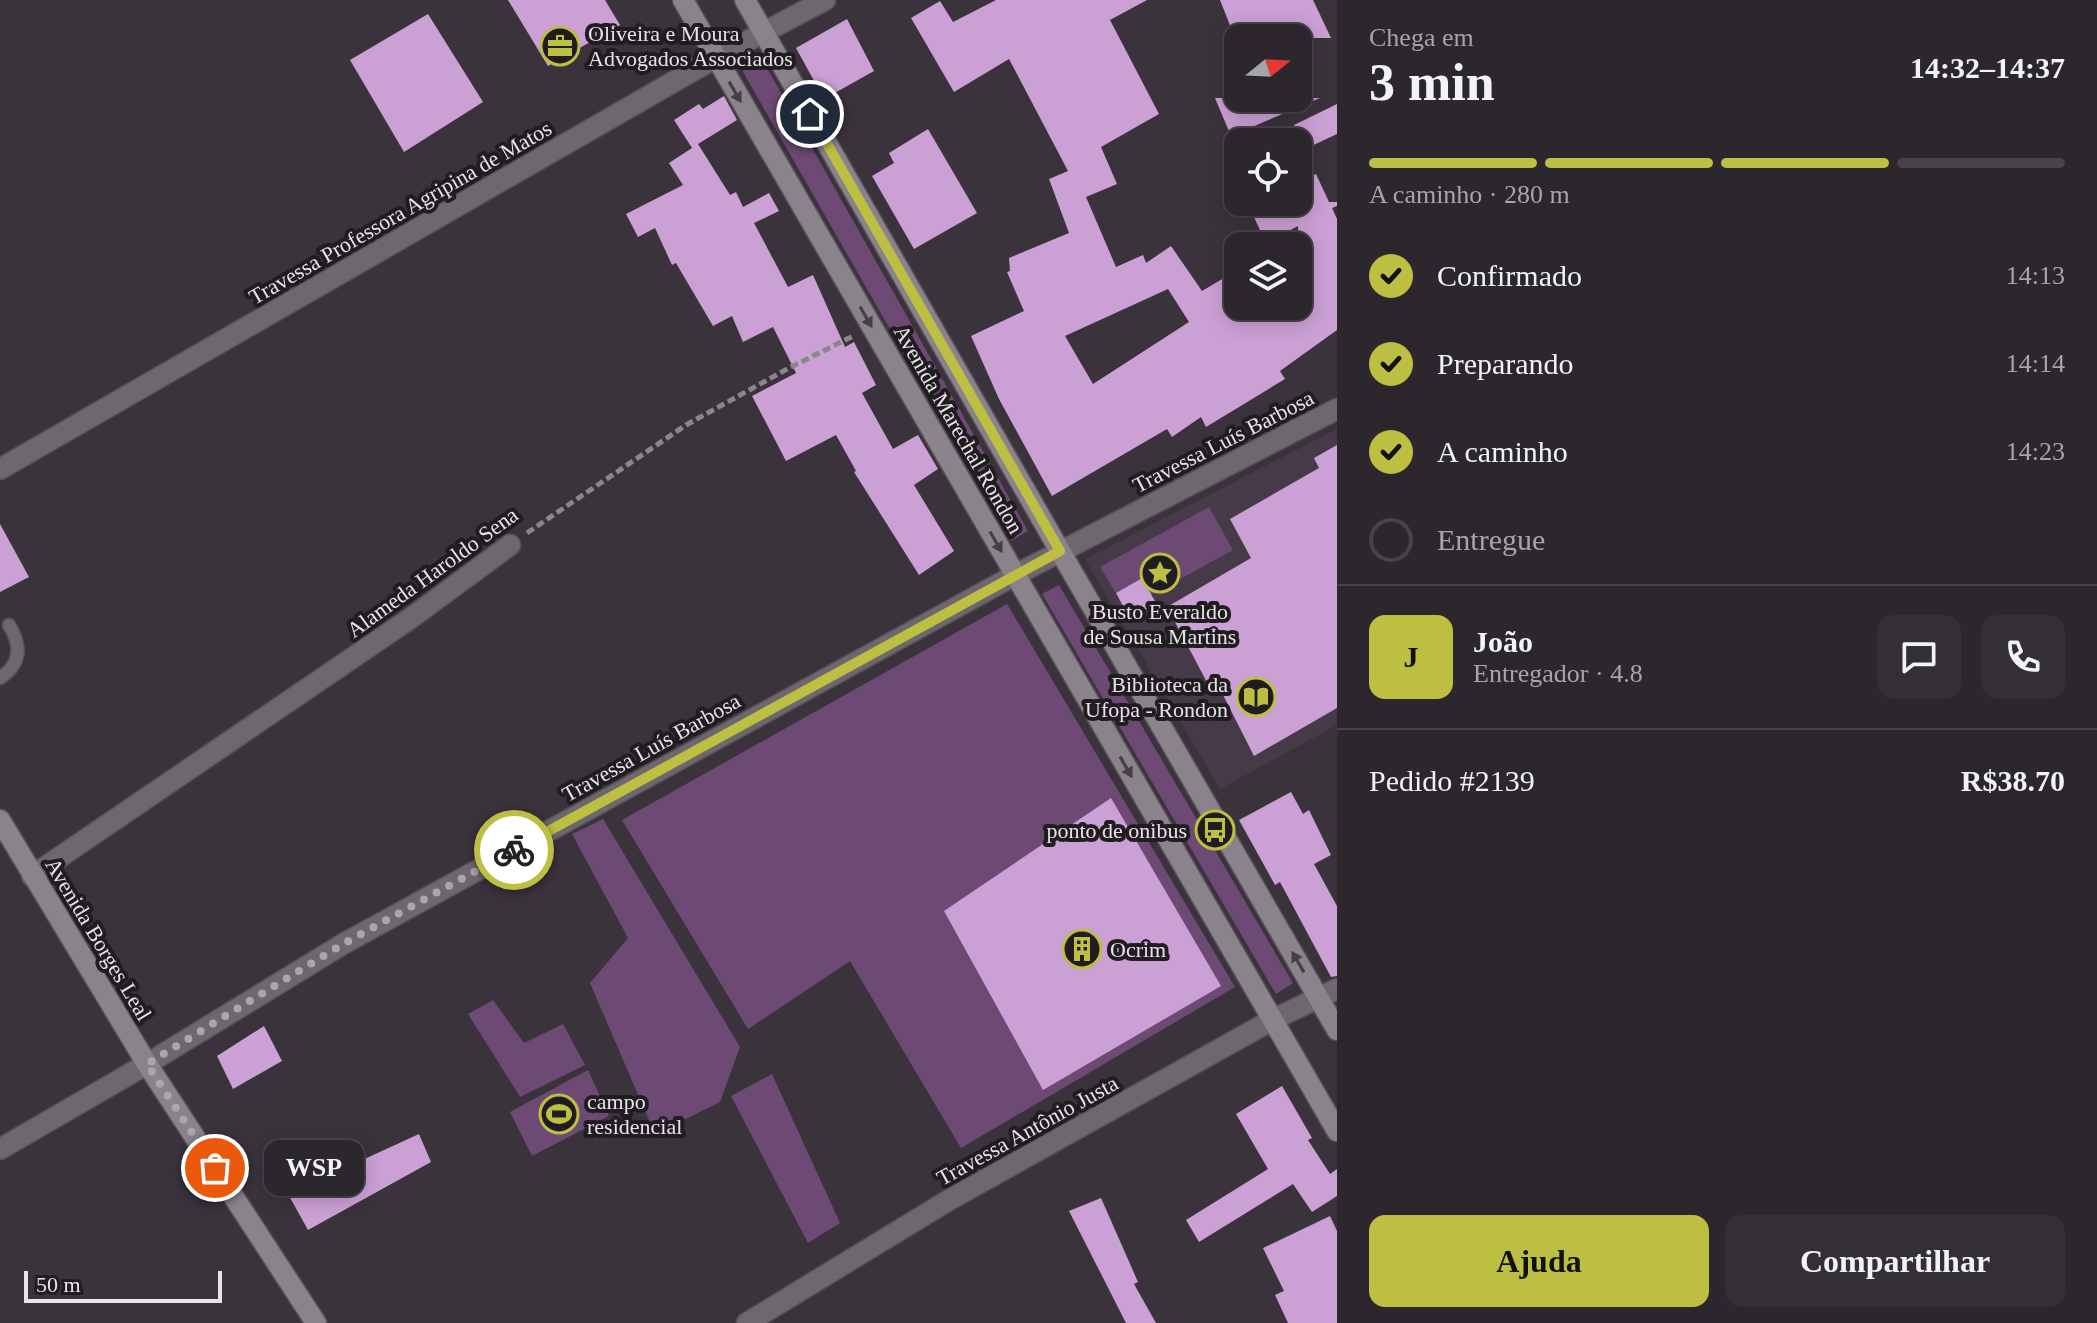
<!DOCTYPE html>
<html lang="pt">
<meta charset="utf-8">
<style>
body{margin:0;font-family:"Times New Roman",serif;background:#342e35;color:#f1f3f6;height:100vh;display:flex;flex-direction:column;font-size:30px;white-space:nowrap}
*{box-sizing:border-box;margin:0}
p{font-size:26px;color:#a6a5aa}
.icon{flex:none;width:44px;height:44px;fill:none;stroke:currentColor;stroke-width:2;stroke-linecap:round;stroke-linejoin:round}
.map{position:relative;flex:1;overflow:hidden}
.sheet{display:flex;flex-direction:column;background:#2c262d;width:760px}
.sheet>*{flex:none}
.needle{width:52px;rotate:72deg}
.fabs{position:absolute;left:1224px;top:24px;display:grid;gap:16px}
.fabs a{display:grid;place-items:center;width:88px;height:88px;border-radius:16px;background:#2c262d;box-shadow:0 4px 20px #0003,0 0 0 2px #484349;font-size:40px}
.scale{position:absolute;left:24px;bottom:20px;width:198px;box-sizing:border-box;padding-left:8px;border:4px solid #e8e3ea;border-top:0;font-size:22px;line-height:28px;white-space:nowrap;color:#e8e3ea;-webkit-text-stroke:6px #201c20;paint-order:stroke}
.pin{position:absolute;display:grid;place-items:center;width:68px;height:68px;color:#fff;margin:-34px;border:4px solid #fff;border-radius:50%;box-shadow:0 2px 8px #0007}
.courier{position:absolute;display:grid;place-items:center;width:80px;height:80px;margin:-40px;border:6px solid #bdbf43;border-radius:50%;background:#fff;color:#222;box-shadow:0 2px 10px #0007}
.bubble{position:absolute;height:56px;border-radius:16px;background:#2c262d;box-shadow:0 4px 20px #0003,0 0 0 2px #484349;font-size:26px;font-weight:800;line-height:56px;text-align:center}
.head em{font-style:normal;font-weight:800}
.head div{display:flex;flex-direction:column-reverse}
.head{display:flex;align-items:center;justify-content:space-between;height:136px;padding:0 32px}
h1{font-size:52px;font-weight:800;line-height:60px}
.bar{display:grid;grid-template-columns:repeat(4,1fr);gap:12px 8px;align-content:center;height:96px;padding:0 32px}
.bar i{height:10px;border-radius:6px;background:#484349}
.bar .on{background:#bdbf43}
.bar p{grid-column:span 4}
.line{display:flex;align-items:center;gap:20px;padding:0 32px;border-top:2px solid #484349}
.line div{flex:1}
.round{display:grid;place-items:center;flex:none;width:84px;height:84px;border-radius:16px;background:#342e35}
ol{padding:0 32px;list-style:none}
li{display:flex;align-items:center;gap:24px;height:88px}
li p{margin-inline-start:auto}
li .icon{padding:8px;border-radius:50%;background:#bdbf43;color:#111;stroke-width:4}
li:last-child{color:#a6a5aa}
li i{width:44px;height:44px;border:4px solid #484349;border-radius:50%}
.button{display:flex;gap:16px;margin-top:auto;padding:16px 32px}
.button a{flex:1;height:92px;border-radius:16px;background:#bdbf43;color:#111;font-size:32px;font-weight:800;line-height:92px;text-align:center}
.button a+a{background:#342e35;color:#f1f3f6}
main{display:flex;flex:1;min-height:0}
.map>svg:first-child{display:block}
.built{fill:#463a49}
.green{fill:#6c4a73}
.building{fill:#cba0d5;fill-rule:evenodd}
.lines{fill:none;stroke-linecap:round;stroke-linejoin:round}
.lane-casing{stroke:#574f58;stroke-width:15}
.street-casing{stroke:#574f58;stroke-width:23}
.secondary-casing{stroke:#574f58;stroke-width:23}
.path{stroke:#8b858d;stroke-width:5;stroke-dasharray:8 4;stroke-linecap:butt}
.lane{stroke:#6c686d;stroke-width:12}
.street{stroke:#6c686d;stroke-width:20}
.secondary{stroke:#8a838b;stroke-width:20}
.oneway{fill:#454045}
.done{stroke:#aba5ad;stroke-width:8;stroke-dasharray:0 14.4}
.route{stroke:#bdbf43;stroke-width:10}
.labels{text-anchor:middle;stroke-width:8;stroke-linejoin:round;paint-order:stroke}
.poi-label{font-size:22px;fill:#e8e3ea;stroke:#201c20;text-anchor:start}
.street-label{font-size:22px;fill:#e8e3ea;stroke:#201c20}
</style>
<main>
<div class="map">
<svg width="1337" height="1323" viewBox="0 0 1337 1323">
<rect width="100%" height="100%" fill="#3b333c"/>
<path class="built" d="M1337,429V725L1220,789L1085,559Z"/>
<g class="green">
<path d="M753,57L762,59L1028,531L1011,541L743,72L746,62Z"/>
<path d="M1209,507L1233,550L1151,595L1141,578L1116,593L1100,567Z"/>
<path d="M1059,585L1293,983L1276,994L1042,594Z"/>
<path d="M1007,604L1235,987L961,1148L850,961L748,1029L622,820Z"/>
<path d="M603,819L740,1047L720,1102L655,1134L590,983L628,938L572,834Z"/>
<path d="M493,1000L524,1043L563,1024L585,1065L520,1097L468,1014Z"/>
<path d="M588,1070L609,1116L532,1156L510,1112Z"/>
<path d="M772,1074L840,1223L808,1243L731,1096Z"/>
</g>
<g class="building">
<path d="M508,0H605L620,25L548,66Z"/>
<path d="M996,0H1147L1110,20L1159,114L1101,147L1117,184L1086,197L1116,267L1143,255L1146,263L1171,246L1202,291L1229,275L1238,289V306H1298V226L1266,243L1247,202H1298V182L1316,174L1329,202H1337V206L1332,208L1337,219V330L1280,371L1285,379L1206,427L1201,417L1172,437L1167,429L1052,496L999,399L971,336L1024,311L1007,272L1010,271L1009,258L1069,233L1049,179L1068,171L1009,59L954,92L911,18L940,1L953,22ZM1168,289L1189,322L1093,384L1065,336Z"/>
<path d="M1220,0H1313L1331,38H1235Z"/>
<path d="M428,14L483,102L404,152L350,60Z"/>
<path d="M847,19L874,71L824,99L796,48Z"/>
<path d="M724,96L737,120L698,144L730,195L736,192L743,207L769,193L779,211L754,223L788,287L813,275L845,347L854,342L876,385L862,393L893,449L918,435L938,469L914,485L954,551L919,575L854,472L856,471L836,435L786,461L752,396L796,373L773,327L743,342L732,316L713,326L676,263L672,265L655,228L638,237L626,214L683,185L669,163L692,148L674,120L699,104L703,109Z"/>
<path d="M1215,98H1320L1231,136Z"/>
<path d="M1337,104V134L1305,149L1294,125Z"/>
<path d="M928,129L977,213L914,249L872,176L894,163L889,153Z"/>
<path d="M1337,445V708L1254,756L1216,681L1209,686L1167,607L1251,558L1230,519L1319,468L1314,458Z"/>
<path d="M0,524L29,577L0,592Z"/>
<path d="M1142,578L1156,603L1130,619L1116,593Z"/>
<path d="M1291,792L1303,814L1309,810L1331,855L1314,864L1337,906V976L1331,977L1280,882L1275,885L1239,820Z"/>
<path d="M1111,798L1221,986L1043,1090L944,911Z"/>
<path d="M264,1026L282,1061L233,1089L217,1056Z"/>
<path d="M1282,1086L1312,1138L1308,1140L1330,1174L1337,1169V1196L1312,1212L1293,1184L1199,1242L1186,1220L1268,1169L1236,1114Z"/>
<path d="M419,1134L431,1162L308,1230L288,1194Z"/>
<path d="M1101,1198L1138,1282L1134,1284L1156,1323H1126L1069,1211Z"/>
<path d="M1330,1216L1337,1231V1323H1288L1275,1295L1284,1291L1263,1248Z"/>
</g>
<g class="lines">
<g class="lane-casing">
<path id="lane" d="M0,678C21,664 22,646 9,625"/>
</g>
<g class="street-casing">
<g id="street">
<path d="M0,469L715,58L825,0"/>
<path d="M32,876L411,618L510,545"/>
<path d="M0,1149L147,1064L343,944L1015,575L1337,409"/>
<path d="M747,1323L949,1200L1272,1020L1337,989"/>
</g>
</g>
<g class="secondary-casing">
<g id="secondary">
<path d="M683,0L1337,1131"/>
<path d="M745,0L1060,551L1337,1030"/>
<path d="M0,820L147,1064L316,1323"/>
</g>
</g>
<path class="path" d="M527,533L686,425L789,368L853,336"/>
<use href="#lane" class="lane"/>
<use href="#street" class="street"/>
<use href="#secondary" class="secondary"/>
</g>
<defs><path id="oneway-solid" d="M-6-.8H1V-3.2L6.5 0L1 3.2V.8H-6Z" transform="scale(2)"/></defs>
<g class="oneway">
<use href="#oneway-solid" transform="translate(735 92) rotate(60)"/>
<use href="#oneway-solid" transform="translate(866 317) rotate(60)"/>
<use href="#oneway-solid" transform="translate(996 542) rotate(60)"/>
<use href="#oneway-solid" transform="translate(1126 767) rotate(60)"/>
<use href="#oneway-solid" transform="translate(1298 962) rotate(-120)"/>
</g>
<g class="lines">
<path class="done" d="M215,1168L147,1064L343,944L514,850"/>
<path class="route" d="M514,850L1060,551L810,114"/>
</g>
<defs>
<g id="office-ring" transform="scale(2)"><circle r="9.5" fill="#201c20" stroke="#bdbf43" stroke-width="1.5"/><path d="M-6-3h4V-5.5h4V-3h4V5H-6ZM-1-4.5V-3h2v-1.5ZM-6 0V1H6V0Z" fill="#bdbf43"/></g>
<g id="sight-ring" transform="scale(2)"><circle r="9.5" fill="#201c20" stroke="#bdbf43" stroke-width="1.5"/><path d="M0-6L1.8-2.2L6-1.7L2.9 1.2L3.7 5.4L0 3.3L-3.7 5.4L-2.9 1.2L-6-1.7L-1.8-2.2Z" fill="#bdbf43"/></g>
<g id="library-ring" transform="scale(2)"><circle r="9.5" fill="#201c20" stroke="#bdbf43" stroke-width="1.5"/><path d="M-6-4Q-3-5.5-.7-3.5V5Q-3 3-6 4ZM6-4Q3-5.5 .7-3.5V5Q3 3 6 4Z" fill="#bdbf43"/></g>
<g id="bus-ring" transform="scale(2)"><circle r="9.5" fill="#201c20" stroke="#bdbf43" stroke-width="1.5"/><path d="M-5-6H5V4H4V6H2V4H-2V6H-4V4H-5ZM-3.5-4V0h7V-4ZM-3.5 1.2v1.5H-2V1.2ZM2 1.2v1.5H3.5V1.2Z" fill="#bdbf43"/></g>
<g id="building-ring" transform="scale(2)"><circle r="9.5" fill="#201c20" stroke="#bdbf43" stroke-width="1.5"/><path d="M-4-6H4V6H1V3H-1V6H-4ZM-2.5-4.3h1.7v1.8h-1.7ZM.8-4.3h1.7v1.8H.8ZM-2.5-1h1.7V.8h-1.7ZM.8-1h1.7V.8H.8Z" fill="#bdbf43"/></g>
<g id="stadium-ring" transform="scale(2)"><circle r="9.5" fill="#201c20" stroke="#bdbf43" stroke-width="1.5"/><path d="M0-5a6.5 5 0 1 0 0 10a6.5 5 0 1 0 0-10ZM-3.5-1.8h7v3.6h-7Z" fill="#bdbf43"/></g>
</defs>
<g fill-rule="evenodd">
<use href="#office-ring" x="560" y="46"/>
<use href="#sight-ring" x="1160" y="573"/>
<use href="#library-ring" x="1256" y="697"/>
<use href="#bus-ring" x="1215" y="830"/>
<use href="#building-ring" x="1082" y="949"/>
<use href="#stadium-ring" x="559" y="1114"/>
</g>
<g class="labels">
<g class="poi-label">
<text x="588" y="41">Oliveira e Moura<tspan x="588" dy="25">Advogados Associados</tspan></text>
<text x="1160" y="619" text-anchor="middle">Busto Everaldo<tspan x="1160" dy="25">de Sousa Martins</tspan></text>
<text x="1228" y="692" text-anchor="end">Biblioteca da<tspan x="1228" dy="25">Ufopa - Rondon</tspan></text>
<text x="1187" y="838" text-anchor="end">ponto de onibus</text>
<text x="1110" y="957">Ocrim</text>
<text x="587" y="1109">campo<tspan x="587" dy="25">residencial</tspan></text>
</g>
<g class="street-label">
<text transform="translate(400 212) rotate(-30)" y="8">Travessa Professora Agripina de Matos</text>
<text transform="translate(959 429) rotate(60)" y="8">Avenida Marechal Rondon</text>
<text transform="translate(1223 441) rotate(-27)" y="8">Travessa Luís Barbosa</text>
<text transform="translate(432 572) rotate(-36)" y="8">Alameda Haroldo Sena</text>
<text transform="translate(651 747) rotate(-29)" y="8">Travessa Luís Barbosa</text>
<text transform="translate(99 939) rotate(59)" y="8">Avenida Borges Leal</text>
<text transform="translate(1027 1130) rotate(-29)" y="8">Travessa Antônio Justa</text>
</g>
</g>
</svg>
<div class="fabs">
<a><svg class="needle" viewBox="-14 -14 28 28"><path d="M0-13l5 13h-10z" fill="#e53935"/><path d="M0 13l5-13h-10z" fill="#a6a5aa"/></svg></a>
<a><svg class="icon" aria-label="locate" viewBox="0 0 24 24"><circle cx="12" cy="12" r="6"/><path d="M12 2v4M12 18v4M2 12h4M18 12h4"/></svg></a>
<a><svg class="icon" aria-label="layers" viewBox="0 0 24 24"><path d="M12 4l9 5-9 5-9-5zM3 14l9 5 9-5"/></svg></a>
</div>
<div class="scale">50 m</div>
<div class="pin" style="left:215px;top:1168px;background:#ea580c"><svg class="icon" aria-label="bag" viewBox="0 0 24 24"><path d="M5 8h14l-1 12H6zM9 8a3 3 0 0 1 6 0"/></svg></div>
<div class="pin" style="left:810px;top:114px;background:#1f2937"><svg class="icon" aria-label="home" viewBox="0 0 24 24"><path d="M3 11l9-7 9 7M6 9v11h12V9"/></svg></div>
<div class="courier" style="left:514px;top:850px"><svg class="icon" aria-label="bike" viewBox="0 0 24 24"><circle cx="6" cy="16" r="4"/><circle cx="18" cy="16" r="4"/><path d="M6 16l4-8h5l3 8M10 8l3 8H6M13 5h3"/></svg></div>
<div class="bubble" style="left:264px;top:1140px;width:100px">WSP</div>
</div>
<section class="sheet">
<div class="head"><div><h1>3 min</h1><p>Chega em</p></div><em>14:32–14:37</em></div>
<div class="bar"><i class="on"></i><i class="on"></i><i class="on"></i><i></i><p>A caminho · 280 m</p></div>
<ol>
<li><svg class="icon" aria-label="check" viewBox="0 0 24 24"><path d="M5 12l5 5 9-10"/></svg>Confirmado<p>14:13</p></li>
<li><svg class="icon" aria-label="check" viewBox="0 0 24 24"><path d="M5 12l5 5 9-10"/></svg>Preparando<p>14:14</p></li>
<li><svg class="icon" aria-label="check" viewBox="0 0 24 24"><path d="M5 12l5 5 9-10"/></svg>A caminho<p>14:23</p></li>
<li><i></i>Entregue</li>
</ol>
<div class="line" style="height:144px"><b class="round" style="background:#bdbf43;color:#111">J</b><div><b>João</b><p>Entregador · 4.8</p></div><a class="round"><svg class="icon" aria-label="chat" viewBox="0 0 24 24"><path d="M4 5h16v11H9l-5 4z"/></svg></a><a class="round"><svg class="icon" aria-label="phone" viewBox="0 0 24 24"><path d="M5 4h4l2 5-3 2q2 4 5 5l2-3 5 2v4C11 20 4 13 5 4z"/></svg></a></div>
<div class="line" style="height:104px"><div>Pedido #2139</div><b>R$38.70</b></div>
<div class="button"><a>Ajuda</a><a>Compartilhar</a></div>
</section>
</main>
